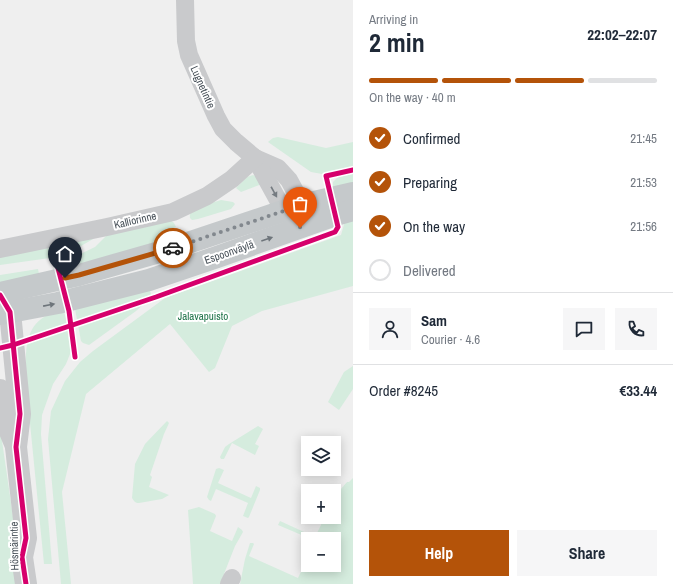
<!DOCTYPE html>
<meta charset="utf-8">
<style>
body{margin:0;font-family:"Archivo Narrow",sans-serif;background:#f6f6f7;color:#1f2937;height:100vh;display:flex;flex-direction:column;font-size:15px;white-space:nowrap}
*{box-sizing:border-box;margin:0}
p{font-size:13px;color:#747a83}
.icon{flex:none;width:22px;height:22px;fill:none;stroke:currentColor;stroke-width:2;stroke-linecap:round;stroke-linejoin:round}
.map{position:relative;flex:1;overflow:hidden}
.side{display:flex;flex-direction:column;background:#fff;width:320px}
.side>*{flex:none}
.buttons{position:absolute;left:301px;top:436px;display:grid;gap:8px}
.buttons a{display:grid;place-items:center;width:40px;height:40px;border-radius:0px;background:#fff;box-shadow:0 2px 10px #0003;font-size:20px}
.pin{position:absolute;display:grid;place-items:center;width:34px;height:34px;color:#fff;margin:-41px -17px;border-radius:50% 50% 50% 0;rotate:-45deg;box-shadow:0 0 4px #0007}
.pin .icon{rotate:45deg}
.courier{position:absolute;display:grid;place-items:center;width:40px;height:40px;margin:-20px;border:3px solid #b45309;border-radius:50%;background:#fff;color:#222;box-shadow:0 1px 5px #0007}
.overview em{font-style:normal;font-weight:700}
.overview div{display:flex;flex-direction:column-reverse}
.overview{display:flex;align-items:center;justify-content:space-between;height:68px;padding:0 16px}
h1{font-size:26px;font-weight:700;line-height:30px}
.bar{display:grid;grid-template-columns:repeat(4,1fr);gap:6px 4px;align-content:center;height:48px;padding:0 16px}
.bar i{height:5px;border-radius:3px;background:#e0e1e3}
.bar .on{background:#b45309}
.bar p{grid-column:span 4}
.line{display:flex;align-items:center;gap:10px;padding:0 16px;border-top:1px solid #e0e1e3}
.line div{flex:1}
.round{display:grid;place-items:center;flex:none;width:42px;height:42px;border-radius:0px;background:#f6f6f7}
ol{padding:0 16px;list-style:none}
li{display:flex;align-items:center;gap:12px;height:44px}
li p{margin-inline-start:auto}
li .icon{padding:4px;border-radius:50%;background:#b45309;color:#fff;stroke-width:4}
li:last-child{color:#747a83}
li i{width:22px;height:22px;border:2px solid #e0e1e3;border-radius:50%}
.cta{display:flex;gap:8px;margin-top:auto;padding:8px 16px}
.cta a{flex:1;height:46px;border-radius:0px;background:#b45309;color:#fff;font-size:16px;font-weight:700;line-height:46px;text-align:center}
.cta a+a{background:#f6f6f7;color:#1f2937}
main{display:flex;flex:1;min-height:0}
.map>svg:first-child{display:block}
.green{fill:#d5ecde}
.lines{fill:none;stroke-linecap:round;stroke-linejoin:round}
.minor{stroke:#c9cacc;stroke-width:18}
.tertiary{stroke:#c9cacc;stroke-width:22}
.primary{stroke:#c5c9cb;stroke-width:22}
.cycleway-casing{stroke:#fff;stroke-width:8}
.cycleway{stroke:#d6006c;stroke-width:5}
.oneway{fill:#757b81}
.oneway2{fill:#6e757b}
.done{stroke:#82888e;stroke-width:4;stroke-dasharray:0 7.2}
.route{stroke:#b45309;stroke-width:5}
.labels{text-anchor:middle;stroke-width:4;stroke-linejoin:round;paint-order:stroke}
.street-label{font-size:11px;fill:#485159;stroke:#fff}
.park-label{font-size:11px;fill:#1f7349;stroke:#fff}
</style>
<main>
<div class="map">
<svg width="353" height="584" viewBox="0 0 353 584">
<rect width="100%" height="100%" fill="#efefef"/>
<g class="green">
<path d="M278,137L326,148L353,142V167L322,174L311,172L268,142L273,138Z"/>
<path d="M353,174V186L333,190V182L338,177Z"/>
<path d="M253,175L259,178L262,184L241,192L236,188L247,177Z"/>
<path d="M221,200L233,202L235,204L231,209L198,219L192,220L190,218C190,215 189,214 192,212C197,207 214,202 221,200Z"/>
<path d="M353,218V286L262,311L232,326L215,368L209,372L170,324L86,394L62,492L71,584H61L48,439L51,411L65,381L80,362L93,351L165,298L341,235L345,221Z"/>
<path d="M169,219L174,223L176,227L161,232L163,238L147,247L66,267V264L72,258L95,247L108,234Z"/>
<path d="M94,235L93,239L69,253L60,259L50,258L0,265V256Z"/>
<path d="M38,269L40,279L0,286V275Z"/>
<path d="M147,290L150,291L151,294L147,301L136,311L89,345L83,343L81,341L75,309Z"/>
<path d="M64,311L72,345L70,354L66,364L53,384L42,415L41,434L52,564H44L26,383C26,360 22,328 46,316C52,313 59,313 64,311Z"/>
<path d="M353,366V389L339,410L328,402L344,372Z"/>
<path d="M167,421L169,423L164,434L150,475L152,477L149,487L169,495L162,499L139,503C135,503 134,501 132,498L135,464L145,444Z"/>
<path d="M258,426L263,429L255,444L259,446L255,455L232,443L224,459H221L220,457L225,447L229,444Z"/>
<path d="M0,427L18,551L15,584H0Z"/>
<path d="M219,468L224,470L218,483L251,498L256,486L260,488V490L249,517L248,518L243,516L248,503L216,489L211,501L209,500L207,497L216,469Z"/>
<path d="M353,478V584H240L245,559L250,543H253L254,544L249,556L298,578L308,557V565H334V539H311L278,525L280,521L315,537L321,525L323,517H334V497L347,482H349Z"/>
<path d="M199,507L215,514L216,516L210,531L232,541L238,527L242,530L243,532L235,546L220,584H193L188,510Z"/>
</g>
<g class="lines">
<g class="minor">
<path d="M185,0L186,41L189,55L216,116L223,129L236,142L255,158L278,168L289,180L295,191L301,205V219"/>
<path d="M255,158L284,211L293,220"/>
<path d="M0,249L107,227L173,212L207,196L232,179L255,158"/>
<path d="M229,584L232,578"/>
</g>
<g class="tertiary">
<path d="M1,296L10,312L20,414L16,447L26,538L22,557L26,584"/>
<path d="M0,390L3,415L16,446"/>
</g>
<g class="primary">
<path d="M0,293L79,275L170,249L301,205L353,193"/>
<path d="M0,314L58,303L149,280L217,257L336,215L353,210"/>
</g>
<g class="cycleway-casing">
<g id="cycleway">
<path d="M58,268L69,311L75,357"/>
<path d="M0,295L10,312L20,414L16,447L26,538L22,557L26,584"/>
<path d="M0,348L13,345L156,297L335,232L338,227L326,176L353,170"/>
</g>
</g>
<use href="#cycleway" class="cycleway"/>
</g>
<defs><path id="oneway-solid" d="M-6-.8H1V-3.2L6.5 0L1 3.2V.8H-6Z"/></defs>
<use class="oneway" href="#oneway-solid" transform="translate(274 192) rotate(61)"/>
<g class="oneway2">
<use href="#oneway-solid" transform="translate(267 239) rotate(-19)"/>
<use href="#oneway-solid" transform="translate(49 305) rotate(-11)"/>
</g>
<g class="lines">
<path class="done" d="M173,248L302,205L300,228"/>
<path class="route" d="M65,278L79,275L173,248"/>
</g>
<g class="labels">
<g class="street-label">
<text transform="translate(203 87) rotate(66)" y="4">Lugnetintie</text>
<text transform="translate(135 220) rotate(-13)" y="4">Kalliorinne</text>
<text transform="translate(229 252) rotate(-19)" y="4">Espoonväylä</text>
<text transform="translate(14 546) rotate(-91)" y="4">Hösmärintie</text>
</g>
<g class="park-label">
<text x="203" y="320">Jalavapuisto</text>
</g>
</g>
</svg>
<div class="buttons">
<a><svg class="icon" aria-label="layers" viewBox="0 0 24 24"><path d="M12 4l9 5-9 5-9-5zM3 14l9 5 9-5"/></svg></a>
<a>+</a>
<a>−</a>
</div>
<div class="pin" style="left:300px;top:228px;background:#ea580c"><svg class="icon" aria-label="bag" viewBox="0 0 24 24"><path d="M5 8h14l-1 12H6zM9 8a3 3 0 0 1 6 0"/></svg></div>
<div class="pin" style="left:65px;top:278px;background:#1f2937"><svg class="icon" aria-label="home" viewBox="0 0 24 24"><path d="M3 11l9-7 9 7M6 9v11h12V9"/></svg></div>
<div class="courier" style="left:173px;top:248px"><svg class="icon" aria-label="car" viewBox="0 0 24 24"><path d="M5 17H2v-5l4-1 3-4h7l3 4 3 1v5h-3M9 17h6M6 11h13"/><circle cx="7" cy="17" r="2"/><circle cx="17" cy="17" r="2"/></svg></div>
</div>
<section class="side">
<div class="overview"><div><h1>2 min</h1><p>Arriving in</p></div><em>22:02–22:07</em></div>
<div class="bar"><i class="on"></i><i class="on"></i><i class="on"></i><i></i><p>On the way · 40 m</p></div>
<ol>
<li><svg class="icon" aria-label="check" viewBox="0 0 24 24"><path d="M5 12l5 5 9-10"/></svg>Confirmed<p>21:45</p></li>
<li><svg class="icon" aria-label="check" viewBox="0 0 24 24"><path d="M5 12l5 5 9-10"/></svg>Preparing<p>21:53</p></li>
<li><svg class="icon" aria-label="check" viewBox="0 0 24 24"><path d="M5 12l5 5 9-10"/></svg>On the way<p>21:56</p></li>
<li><i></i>Delivered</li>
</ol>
<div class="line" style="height:72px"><a class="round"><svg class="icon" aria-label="person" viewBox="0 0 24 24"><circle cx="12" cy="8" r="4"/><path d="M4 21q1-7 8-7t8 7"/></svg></a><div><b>Sam</b><p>Courier · 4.6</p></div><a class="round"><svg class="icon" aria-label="chat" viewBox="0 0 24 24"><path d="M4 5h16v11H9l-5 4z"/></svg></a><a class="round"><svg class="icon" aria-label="phone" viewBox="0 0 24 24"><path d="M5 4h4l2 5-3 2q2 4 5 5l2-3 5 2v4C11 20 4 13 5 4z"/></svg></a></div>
<div class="line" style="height:52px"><div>Order #8245</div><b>€33.44</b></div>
<div class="cta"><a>Help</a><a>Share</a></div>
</section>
</main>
